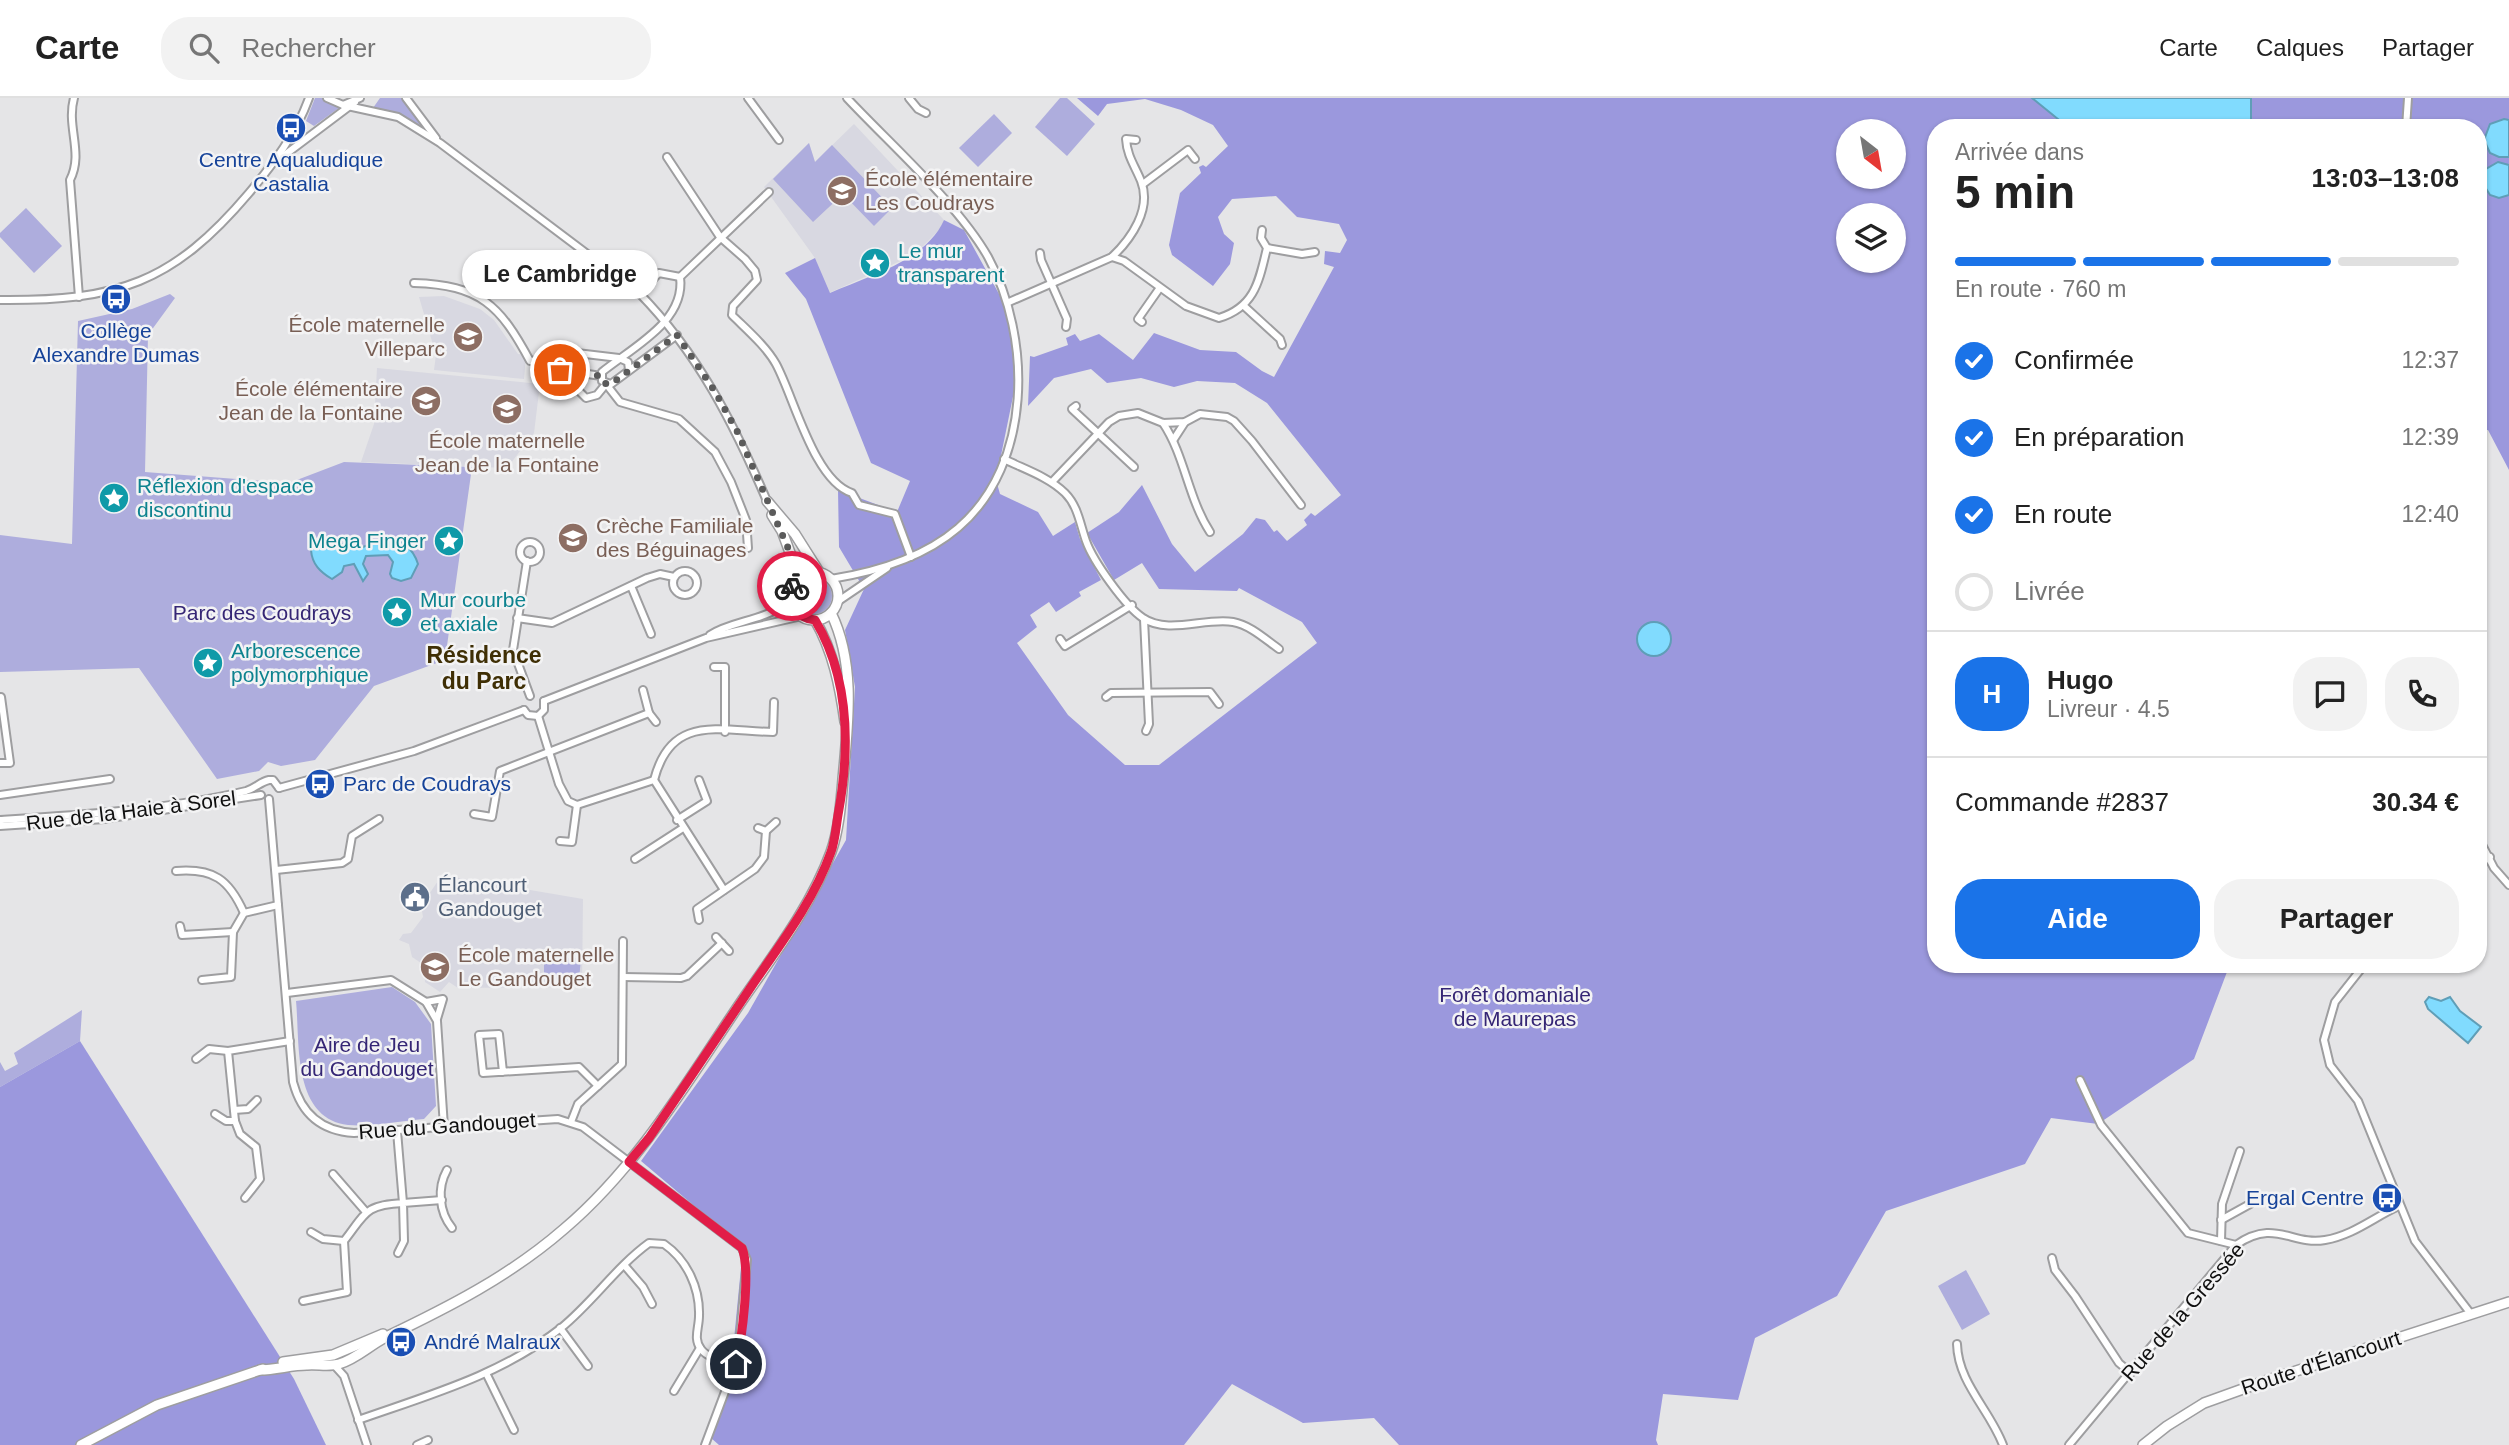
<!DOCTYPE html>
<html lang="fr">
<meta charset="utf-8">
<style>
body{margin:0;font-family:Arial,sans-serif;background:#f2f2f2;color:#222;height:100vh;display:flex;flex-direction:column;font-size:26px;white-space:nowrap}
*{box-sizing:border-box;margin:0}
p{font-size:23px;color:#767676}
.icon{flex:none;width:38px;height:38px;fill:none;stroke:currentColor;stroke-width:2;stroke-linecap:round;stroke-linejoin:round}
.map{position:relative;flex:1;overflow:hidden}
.drawer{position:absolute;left:1927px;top:21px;width:560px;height:854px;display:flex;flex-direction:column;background:#fff;border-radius:28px;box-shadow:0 2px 5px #0004}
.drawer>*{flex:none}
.needle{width:46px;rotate:149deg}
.controls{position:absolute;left:1836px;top:21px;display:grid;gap:14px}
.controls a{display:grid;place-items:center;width:70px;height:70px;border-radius:50%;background:#fff;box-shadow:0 2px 5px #0004;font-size:35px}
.pin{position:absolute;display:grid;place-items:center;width:60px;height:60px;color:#fff;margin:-30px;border:4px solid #fff;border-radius:50%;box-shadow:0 2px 7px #0007}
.courier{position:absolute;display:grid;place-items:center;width:70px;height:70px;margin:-35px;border:5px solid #e11d48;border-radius:50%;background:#fff;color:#222;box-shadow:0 2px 9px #0007}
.bubble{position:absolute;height:49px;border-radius:24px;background:#fff;box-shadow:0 2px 5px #0004;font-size:23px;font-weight:600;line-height:49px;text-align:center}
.overview em{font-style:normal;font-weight:600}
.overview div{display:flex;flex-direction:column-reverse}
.overview{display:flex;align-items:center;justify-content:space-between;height:119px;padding:0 28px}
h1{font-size:46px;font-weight:600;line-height:52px}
.bar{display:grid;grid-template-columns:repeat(4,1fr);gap:10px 7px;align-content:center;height:84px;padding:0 28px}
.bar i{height:9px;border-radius:5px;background:#e0e0e0}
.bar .on{background:#1a73e8}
.bar p{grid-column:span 4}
.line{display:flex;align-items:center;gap:18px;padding:0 28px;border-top:2px solid #e0e0e0}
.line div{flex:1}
.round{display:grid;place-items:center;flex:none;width:74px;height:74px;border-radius:28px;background:#f2f2f2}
ol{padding:0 28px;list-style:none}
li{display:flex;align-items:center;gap:21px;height:77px}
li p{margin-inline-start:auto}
li .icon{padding:7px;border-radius:50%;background:#1a73e8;color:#fff;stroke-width:4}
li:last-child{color:#767676}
li i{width:38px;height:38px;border:4px solid #e0e0e0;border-radius:50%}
.action{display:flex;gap:14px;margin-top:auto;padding:14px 28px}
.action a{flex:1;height:80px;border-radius:28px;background:#1a73e8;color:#fff;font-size:28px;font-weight:600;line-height:80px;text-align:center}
.action a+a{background:#f2f2f2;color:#222}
header{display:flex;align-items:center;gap:42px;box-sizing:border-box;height:98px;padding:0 35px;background:#fff;border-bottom:2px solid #e0e0e0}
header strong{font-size:33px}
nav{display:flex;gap:38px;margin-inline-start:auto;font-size:24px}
.search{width:490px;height:63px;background:#f2f2f2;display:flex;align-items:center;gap:18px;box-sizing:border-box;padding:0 24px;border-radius:28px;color:#767676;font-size:26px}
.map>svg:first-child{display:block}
.built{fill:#d8d8e1}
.green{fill:#aeaddd}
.forest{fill:#9b98dd;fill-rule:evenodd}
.water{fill:#81dbfe;stroke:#5f9eb7;stroke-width:2}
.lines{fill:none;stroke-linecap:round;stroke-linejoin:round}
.street-casing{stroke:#9e9ea0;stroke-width:10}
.secondary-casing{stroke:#9e9ea0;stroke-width:12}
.street{stroke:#fff;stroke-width:6}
.secondary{stroke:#fff;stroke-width:9}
.done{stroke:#5b5b5b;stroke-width:7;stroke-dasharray:0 12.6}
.route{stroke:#e11d48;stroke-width:9}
.labels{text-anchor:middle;stroke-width:5;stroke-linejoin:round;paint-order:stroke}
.transit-label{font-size:21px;fill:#164399;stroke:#f3f3f4}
.education-label{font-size:21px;fill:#785e54;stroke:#f3f3f4;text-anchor:start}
.culture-label{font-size:21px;fill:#0d838f;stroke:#f3f3f4;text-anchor:start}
.park-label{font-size:21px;fill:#352675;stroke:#f3f3f4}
.street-label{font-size:21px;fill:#101010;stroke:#f3f3f4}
.service-label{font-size:21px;fill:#4e5e75;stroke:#f3f3f4;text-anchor:start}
.neighbourhood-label{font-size:23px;font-weight:bold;fill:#3f2f05;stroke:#f3f3f4}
</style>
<header>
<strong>Carte</strong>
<div class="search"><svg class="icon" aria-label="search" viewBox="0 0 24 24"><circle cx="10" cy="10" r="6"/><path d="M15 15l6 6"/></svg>Rechercher</div>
<nav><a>Carte</a><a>Calques</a><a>Partager</a></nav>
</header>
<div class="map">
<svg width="2509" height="1347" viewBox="0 0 2509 1347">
<rect width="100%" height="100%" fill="#e5e5e7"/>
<g class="built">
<path d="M854,26L944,122L941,130L914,157L829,195L815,160L764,89L809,45L815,64Z"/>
<path d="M444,198L480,211L494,222L518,256L526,257L524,281L434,272L436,257L419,199Z"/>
<path d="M377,270L540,286L534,335L507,370L361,364L374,326Z"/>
<path d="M442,777L583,801L582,889L458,890L449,884L440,894L425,884L424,867L412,859L409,846L399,842L403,836L411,835L423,819L421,808Z"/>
</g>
<g class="green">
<path d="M315,0H322L339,10L314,28L306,23Z"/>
<path d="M380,0H402L426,34L397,16L373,10Z"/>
<path d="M1060,0H1067L1095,26L1067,58L1035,29Z"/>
<path d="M994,16L1012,35L978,69L959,50Z"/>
<path d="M809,45L815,64L832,47L892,110L874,128L843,96L813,124L773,81Z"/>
<path d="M26,110L62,148L34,175L0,139V135Z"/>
<path d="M170,196L175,200L148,237L145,374L289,385L344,364L472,369L445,562L374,588L315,662L281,668L268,664L259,673L217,681L139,570L0,574V437L72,446L78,223L132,211Z"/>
<circle cx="814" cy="498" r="18"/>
<path d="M544,860H581L579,882L544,880Z"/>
<path d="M392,889L415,904L431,926L436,1008L424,1021C400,1023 372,1029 348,1027C292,1020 300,944 296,903Z"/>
<path d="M82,912L80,943L0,989V964L5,973L18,966L14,955Z"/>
<path d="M1966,1172L1990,1216L1962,1232L1938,1188Z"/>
</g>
<g class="forest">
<path d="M1077,0H2509V372L2488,332L2478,333V30H1936V866H2230L2194,961L2098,1026L2051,1020L2025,1066L1886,1113L1837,1198L1755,1240L1738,1302L1663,1296L1656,1342L1658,1347H1399L1374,1320L1303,1325L1232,1286L1184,1347H719L711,1340L732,1262L743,1149L641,1063L748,915L846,742L855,589L845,532L864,491L839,449L838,392L897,414L910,383L871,365L806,201L785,175L815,160L830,195C868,178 926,163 944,122L964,132L1004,205L1018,274L996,382L1000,396L1038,414L1053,438L1075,424L1080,441L1101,482L1079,494L1081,498L1056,514L1049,504L1030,517L1037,529L1017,545L1068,617L1125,667H1159L1317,545L1302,524L1239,490L1237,493L1159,491L1142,465L1114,482L1087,435L1119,414L1142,387L1172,446L1195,474L1243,436L1256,420L1265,422L1274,434L1277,432L1287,443L1307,427L1304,422L1311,415L1315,418L1341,397L1267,305L1235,285L1197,283L1174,289L1141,280L1107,285L1091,271L1054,280L1028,308L1030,258L1034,259L1068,247L1066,240L1075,236L1080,243L1099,236L1133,262L1154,235L1200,252L1236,254L1262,273L1274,279L1334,169L1324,166L1325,153L1340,155L1347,142L1339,126L1297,119L1276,98L1232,101L1218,119L1224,136L1234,145L1230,166L1213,188L1172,157L1169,147L1180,95L1201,75L1199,69L1203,67L1206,69L1228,48L1213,27L1181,12L1145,1L1107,6L1098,18ZM1848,33H1894V79H1848ZM1848,117H1894V163H1848Z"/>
<path d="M80,943L294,1281L326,1347H0V989Z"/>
</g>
<g class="water">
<path d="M2032,0H2251V30H2069Z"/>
<path d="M2504,21L2509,22V59H2499L2490,55L2484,42L2490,26Z"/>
<path d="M2498,64L2509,67V97L2499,100L2490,97L2482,84L2486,71Z"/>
<path d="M384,440C400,439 413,450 418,466L411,480L401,483L392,480L390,476L393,464L388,457L366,458L363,466L368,476L363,483L354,466L344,468L342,474L332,481C320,474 312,466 311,452L324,442L361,450Z"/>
<circle cx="1654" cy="541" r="17"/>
<path d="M2429,899L2441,903L2450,899L2460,913L2481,929L2468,945L2428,911L2425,904Z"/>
</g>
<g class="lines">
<g class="street-casing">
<g id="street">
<path d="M74,0C66,29 84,55 70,82L79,199"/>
<path d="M327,0L343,7L360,0"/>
<path d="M406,0L436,40"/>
<path d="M748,0L779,42"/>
<path d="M909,0L918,11L926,15"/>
<path d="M343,7L398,19L440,45L639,195C698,255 734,326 767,403"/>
<path d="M2406,30L2408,0"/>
<path d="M667,59L720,139L745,161L755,173L757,182L733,208L732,217C746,231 766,248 776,266C794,299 814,383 852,395L859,407L895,416L911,459"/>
<path d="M278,62L355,4"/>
<path d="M1143,86L1188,52L1195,61"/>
<path d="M1267,150L1302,156L1315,154"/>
<path d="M1040,155L1041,162L1067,221L1066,229"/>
<path d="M1112,159L1124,163L1186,208L1219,220C1255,209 1259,183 1267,150L1261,140L1262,132"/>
<path d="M680,179L769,94"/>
<path d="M414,185C480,187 500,207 530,263L552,262"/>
<path d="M639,195L659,175L680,179"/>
<path d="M0,202C117,203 172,186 249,95C274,65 296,36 309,0"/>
<path d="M1009,204L1112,159C1131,141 1152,111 1141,83C1135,68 1127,58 1126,41L1136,42"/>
<path d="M1244,208L1280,241L1282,247"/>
<path d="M1142,224L1138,221L1159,191"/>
<path d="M677,237L611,286L602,283V274C633,249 686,223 680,179"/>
<path d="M581,275L578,292L586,300L597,297L606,286L620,304L679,321L715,354L731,384L746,422L748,450"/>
<path d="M601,278L555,271L552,260L560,253L619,260L628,264L629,272"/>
<path d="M1076,308L1072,311L1134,369"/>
<path d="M1163,325C1185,358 1188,400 1210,434"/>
<path d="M1174,341L1185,324"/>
<path d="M1004,361C1024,371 1049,379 1065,395C1078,408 1080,426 1086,443C1093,463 1125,508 1143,520C1168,537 1206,519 1233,524C1250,527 1265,541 1279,551"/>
<path d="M1052,384L1109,324L1119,318L1138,315L1163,325L1185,324L1200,316L1227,319L1234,323L1252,343L1301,407"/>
<circle cx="530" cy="454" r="10"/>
<path d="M527,463L513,552L530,598"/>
<circle cx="685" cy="485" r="12"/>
<path d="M831,481C875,474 923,460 958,430C1033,366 1032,240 988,159C958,106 890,46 847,0"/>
<path d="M631,488L651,536"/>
<path d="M837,504L887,470"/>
<path d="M517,520L552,525L647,480L660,476L674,479"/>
<path d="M1144,521L1149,626L1146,633"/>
<path d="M710,537C734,521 773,523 790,499"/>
<path d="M1060,541L1065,548L1132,507"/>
<path d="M714,569H725V634"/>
<path d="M1106,599L1111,595L1210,594L1219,606"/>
<path d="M544,603L706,540L802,518"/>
<path d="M524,612L528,617L538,618L544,612V603"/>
<path d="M649,615L656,624"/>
<path d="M538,618L559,686L568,703L577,707L654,682L724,792"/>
<path d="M0,665H10L1,599"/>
<path d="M654,682C671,616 718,633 773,634L774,604"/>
<path d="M279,690L414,653L524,612"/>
<path d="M0,697L110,681"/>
<path d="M269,701L293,984C301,1015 321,1033 354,1035L543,1022L558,1021L583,1029L742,1150L747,1162L738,1259L705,1347"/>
<path d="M474,716L492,719L500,673L649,615L643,592"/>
<path d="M0,722C81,717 166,712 246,693C256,690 260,684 269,682H273L279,690"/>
<path d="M677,722L707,703L699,682"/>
<path d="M0,728L104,721L261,697"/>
<path d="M758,730L766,733L776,724"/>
<path d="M2478,739L2494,770L2509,787"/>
<path d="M560,743L572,744L577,707"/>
<path d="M635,761L683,730"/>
<path d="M2478,767L2490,759"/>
<path d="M276,772L342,765L348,761L352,738L379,721"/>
<path d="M176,773C213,770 229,781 244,815"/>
<path d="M699,822L697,811L755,771L764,759L766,733"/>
<path d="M180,828L182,837L233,834"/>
<path d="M716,839L729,853"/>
<path d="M2365,866L2335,904L2324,942L2330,967L2358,1003L2415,1143L2471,1216"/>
<path d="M623,879L681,880L687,878L722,845"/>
<path d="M202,882L231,879L233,834L244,815L278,807"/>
<path d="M287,895L391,882L426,904L437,923L444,1029"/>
<path d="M426,904L443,901L437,921"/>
<path d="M196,961L209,951L228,953"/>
<path d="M503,974L499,936L479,937L483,975L579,969L598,988"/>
<path d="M2080,982L2101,1027L2188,1135L2236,1147"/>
<path d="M234,1012L248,1011L257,1002"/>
<path d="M215,1016L226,1023H235"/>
<path d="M571,1024L578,1006L622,966L623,843"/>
<path d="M447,1072C437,1090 439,1114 452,1130"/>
<path d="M333,1076L366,1114"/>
<path d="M245,1100L260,1081L256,1049L240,1036L235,1023L228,953L290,943"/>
<path d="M2221,1122L2250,1106"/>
<path d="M311,1134L323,1141L344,1143"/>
<path d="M2221,1143L2222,1106L2240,1053"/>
<path d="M398,1155L404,1143L403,1105L442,1102"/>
<path d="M2052,1160L2055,1172L2075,1198L2119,1265L2131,1275"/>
<path d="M625,1168L643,1189L652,1206"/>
<path d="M303,1203L347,1194L344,1143C366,1115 364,1107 403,1105L397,1033"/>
<path d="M560,1230L588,1268"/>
<path d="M1957,1246C1958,1285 1990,1312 2003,1347"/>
<path d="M334,1267L344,1278L367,1347"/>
<path d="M486,1275L514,1332"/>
<path d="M674,1293L700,1250"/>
<path d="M358,1322C429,1297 501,1277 561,1230C593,1204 616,1169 649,1145L664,1146C687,1162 700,1190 699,1218C699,1230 693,1241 701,1251C708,1261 725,1263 736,1266"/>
<path d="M417,1347L428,1342"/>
<path d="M2069,1347L2236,1147C2275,1120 2292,1148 2325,1142C2354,1137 2374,1119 2399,1108"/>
</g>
</g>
<g class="secondary-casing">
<g id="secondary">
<path d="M767,403L795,436L819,474"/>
<path d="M772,417L782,433L799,479"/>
<circle cx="814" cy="498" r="24"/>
<path d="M815,522C833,553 840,588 845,624"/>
<path d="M283,1264L333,1257L383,1236"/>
<path d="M260,1272C276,1272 291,1267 307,1267C318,1266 328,1269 339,1266C356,1261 369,1248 384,1240C449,1209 510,1178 564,1131C637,1069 686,986 739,907C772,859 811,809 831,754C839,732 841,704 843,681C848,626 856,566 831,515"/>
<path d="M81,1347L157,1307L263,1271"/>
<path d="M2143,1347L2167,1328L2204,1305L2265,1283L2509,1204"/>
</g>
</g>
<use href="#street" class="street"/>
<use href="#secondary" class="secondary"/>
</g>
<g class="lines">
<path class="done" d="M560,272L601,278L606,286H611L677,237L714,292L738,335L795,466L799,479L792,488"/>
<path class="route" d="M736,1266C742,1240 751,1173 742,1150L629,1064L649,1040C684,989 719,937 753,886C782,844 814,802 831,754C835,743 836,729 838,717C850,652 850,580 815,522C796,520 787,506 792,488"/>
</g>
<defs>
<g id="bus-disc" transform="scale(1.575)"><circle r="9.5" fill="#1a4fb4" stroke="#f3f3f4"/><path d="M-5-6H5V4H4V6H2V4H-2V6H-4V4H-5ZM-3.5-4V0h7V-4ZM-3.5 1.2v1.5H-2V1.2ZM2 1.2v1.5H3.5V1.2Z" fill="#fff"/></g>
<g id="school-disc" transform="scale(1.575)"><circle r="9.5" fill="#8d6e63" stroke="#f3f3f4"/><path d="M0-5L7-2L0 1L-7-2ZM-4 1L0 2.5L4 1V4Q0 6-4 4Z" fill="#fff"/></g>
<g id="sight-disc" transform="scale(1.575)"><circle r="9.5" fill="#0f9aa8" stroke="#f3f3f4"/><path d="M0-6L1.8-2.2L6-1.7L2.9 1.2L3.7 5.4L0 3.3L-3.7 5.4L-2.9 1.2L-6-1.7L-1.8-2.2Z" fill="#fff"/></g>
<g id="civic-disc" transform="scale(1.575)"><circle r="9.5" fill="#5c6f8a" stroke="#f3f3f4"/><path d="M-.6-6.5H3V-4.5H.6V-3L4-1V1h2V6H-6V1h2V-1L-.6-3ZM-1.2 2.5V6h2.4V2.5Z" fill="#fff"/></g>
</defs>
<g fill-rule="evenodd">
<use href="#bus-disc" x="291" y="30"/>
<use href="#school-disc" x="842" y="93"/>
<use href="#sight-disc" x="875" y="165"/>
<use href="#bus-disc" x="116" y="201"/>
<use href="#school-disc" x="468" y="239"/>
<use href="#school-disc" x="426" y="303"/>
<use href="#school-disc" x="507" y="311"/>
<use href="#sight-disc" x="114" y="400"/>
<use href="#school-disc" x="573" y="440"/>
<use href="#sight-disc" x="449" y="443"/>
<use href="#sight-disc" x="397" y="514"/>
<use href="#sight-disc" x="208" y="565"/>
<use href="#bus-disc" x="320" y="686"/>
<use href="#civic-disc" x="415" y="799"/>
<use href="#school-disc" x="435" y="869"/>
<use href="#bus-disc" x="2387" y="1100"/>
<use href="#bus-disc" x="401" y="1244"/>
</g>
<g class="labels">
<g class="transit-label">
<text x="291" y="69">Centre Aqualudique<tspan x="291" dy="24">Castalia</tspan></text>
<text x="116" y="240">Collège<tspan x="116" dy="24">Alexandre Dumas</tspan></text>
<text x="343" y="693" text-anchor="start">Parc de Coudrays</text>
<text x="2364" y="1107" text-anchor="end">Ergal Centre</text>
<text x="424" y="1251" text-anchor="start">André Malraux</text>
</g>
<g class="education-label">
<text x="865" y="88">École élémentaire<tspan x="865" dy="24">Les Coudrays</tspan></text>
<text x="445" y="234" text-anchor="end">École maternelle<tspan x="445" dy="24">Villeparc</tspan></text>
<text x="403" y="298" text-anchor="end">École élémentaire<tspan x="403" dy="24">Jean de la Fontaine</tspan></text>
<text x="507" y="350" text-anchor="middle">École maternelle<tspan x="507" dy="24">Jean de la Fontaine</tspan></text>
<text x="596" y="435">Crèche Familiale<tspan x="596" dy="24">des Béguinages</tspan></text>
<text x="458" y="864">École maternelle<tspan x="458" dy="24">Le Gandouget</tspan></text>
</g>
<g class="culture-label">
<text x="898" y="160">Le mur<tspan x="898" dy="24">transparent</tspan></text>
<text x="137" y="395">Réflexion d'espace<tspan x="137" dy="24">discontinu</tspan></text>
<text x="426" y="450" text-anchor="end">Mega Finger</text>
<text x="420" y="509">Mur courbe<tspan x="420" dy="24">et axiale</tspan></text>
<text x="231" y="560">Arborescence<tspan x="231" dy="24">polymorphique</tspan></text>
</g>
<g class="park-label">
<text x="262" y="522">Parc des Coudrays</text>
<text x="1515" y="904">Forêt domaniale<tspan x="1515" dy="24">de Maurepas</tspan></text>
<text x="367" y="954">Aire de Jeu<tspan x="367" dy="24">du Gandouget</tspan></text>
</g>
<g class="street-label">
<text transform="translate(131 713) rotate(-7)" y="7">Rue de la Haie à Sorel</text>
<text transform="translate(447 1028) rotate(-4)" y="7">Rue du Gandouget</text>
<text transform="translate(2183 1214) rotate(-49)" y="7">Rue de la Gressée</text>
<text transform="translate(2321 1265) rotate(-18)" y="7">Route d'Élancourt</text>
</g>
<g class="service-label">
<text x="438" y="794">Élancourt<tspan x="438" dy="24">Gandouget</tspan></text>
</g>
<g class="neighbourhood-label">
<text x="484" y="565">Résidence<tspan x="484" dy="26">du Parc</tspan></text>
</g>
</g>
</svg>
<div class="controls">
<a><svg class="needle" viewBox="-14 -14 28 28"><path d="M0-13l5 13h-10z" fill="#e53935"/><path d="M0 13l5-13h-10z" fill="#767676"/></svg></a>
<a><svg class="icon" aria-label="layers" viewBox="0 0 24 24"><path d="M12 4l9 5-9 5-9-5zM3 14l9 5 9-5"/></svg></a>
</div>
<div class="pin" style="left:560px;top:272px;background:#ea580c"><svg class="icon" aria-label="bag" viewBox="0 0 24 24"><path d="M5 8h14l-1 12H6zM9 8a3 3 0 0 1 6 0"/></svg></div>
<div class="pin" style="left:736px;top:1266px;background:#1f2937"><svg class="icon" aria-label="home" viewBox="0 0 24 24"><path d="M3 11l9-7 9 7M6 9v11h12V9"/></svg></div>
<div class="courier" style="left:792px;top:488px"><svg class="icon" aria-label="bike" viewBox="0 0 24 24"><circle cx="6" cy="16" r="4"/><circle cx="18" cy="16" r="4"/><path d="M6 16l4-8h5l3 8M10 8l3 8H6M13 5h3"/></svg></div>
<div class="bubble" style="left:462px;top:152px;width:196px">Le Cambridge</div>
<section class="drawer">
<div class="overview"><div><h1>5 min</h1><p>Arrivée dans</p></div><em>13:03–13:08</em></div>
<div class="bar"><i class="on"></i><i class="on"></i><i class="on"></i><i></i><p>En route · 760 m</p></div>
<ol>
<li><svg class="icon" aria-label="check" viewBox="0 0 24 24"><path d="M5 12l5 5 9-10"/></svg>Confirmée<p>12:37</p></li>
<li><svg class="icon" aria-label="check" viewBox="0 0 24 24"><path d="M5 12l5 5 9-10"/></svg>En préparation<p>12:39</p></li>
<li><svg class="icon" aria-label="check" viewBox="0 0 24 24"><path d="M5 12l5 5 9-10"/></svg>En route<p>12:40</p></li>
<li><i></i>Livrée</li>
</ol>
<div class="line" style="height:126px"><b class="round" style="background:#1a73e8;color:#fff">H</b><div><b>Hugo</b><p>Livreur · 4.5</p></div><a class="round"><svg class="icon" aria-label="chat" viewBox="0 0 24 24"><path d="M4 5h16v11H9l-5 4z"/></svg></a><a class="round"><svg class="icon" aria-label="phone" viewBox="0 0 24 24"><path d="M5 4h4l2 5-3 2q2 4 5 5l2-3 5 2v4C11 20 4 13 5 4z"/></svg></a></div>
<div class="line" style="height:91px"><div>Commande #2837</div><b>30.34 €</b></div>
<div class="action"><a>Aide</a><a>Partager</a></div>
</section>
</div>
